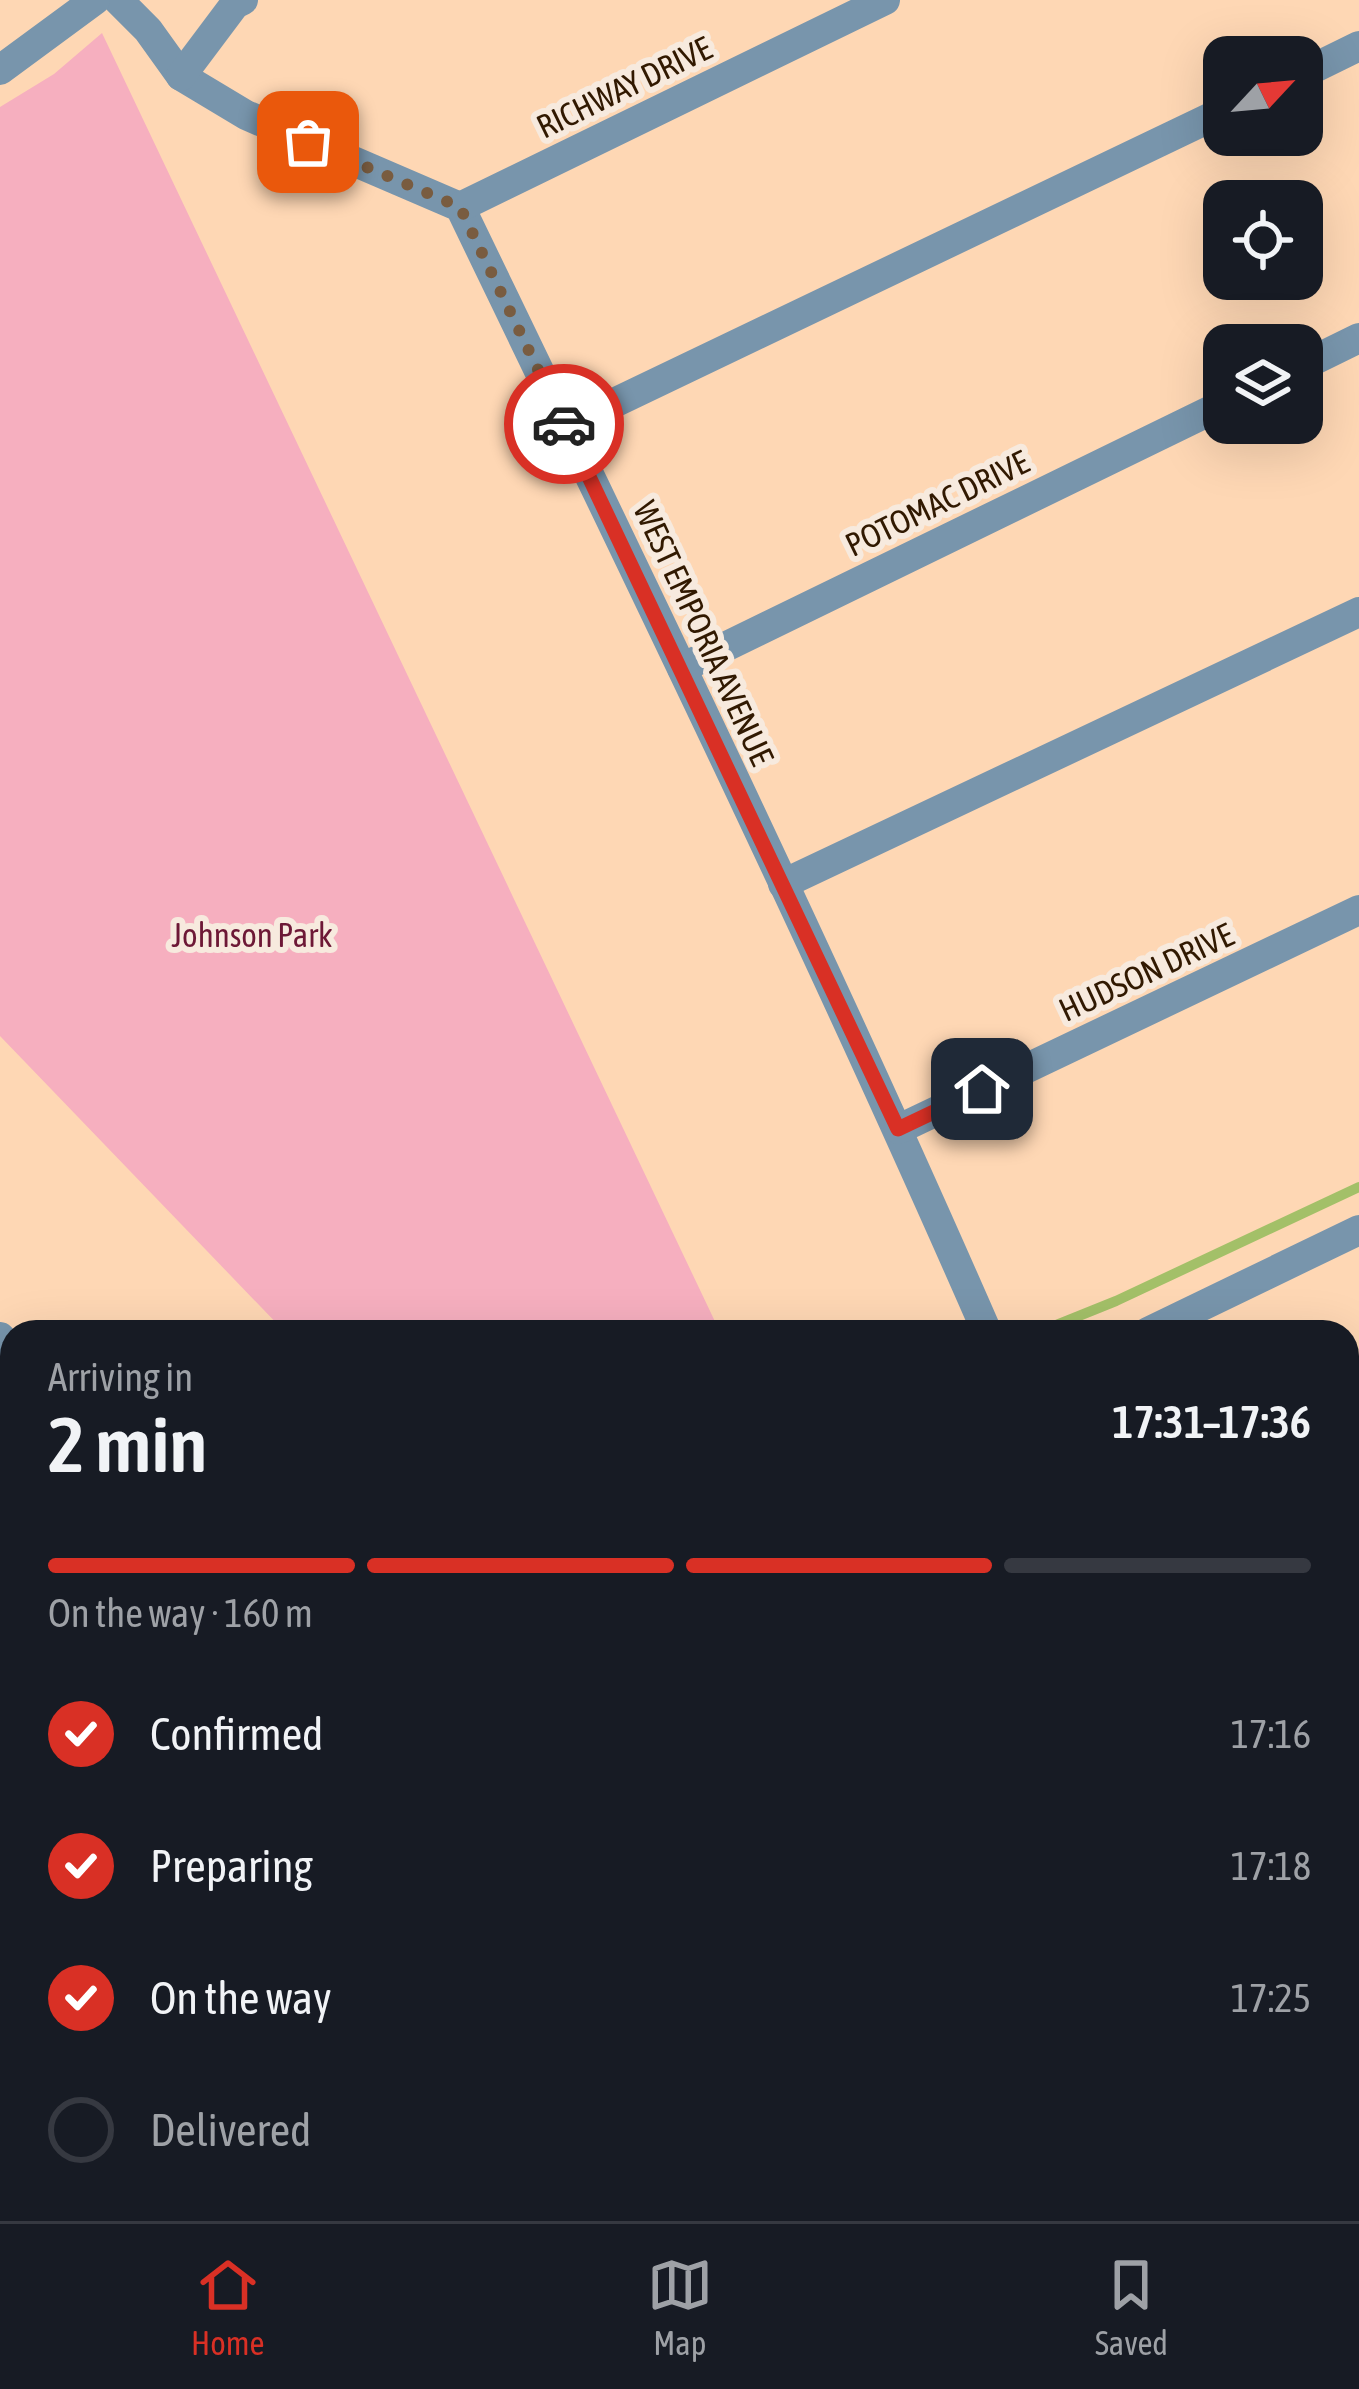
<!DOCTYPE html>
<meta charset="utf-8">
<style>
body{margin:0;font-family:"Asap Condensed",sans-serif;background:#242831;color:#f1f3f6;height:100vh;display:flex;flex-direction:column;font-size:45px;white-space:nowrap}
*{box-sizing:border-box;margin:0}
p{font-size:39px;color:#9ea1a6}
.icon{flex:none;width:66px;height:66px;fill:none;stroke:currentColor;stroke-width:2;stroke-linecap:round;stroke-linejoin:round}
.map{position:relative;flex:1;overflow:hidden}
.drawer{position:absolute;left:0px;top:1320px;width:1359px;height:903px;display:flex;flex-direction:column;background:#171b24;border-radius:36px 36px 0 0;box-shadow:0 12px 48px #0002}
.drawer>*{flex:none}
.needle{width:78px;rotate:64deg}
.tools{position:absolute;left:1203px;top:36px;display:grid;gap:24px}
.tools a{display:grid;place-items:center;width:120px;height:120px;border-radius:24px;background:#171b24;box-shadow:0 12px 48px #0002;font-size:60px}
.pin{position:absolute;display:grid;place-items:center;width:102px;height:102px;color:#fff;margin:-51px;border-radius:24px;box-shadow:0 6px 18px #0006}
.courier{position:absolute;display:grid;place-items:center;width:120px;height:120px;margin:-60px;border:9px solid #d93025;border-radius:50%;background:#fff;color:#222;box-shadow:0 3px 15px #0007}
.summary em{font-style:normal;font-weight:600}
.summary div{display:flex;flex-direction:column-reverse}
.summary{display:flex;align-items:center;justify-content:space-between;height:204px;padding:0 48px}
h1{font-size:78px;font-weight:600;line-height:90px}
.bar{display:grid;grid-template-columns:repeat(4,1fr);gap:18px 12px;align-content:center;height:144px;padding:0 48px}
.bar i{height:15px;border-radius:9px;background:#363941}
.bar .selected{background:#d93025}
.bar p{grid-column:span 4}
ol{padding:0 48px;list-style:none}
li{display:flex;align-items:center;gap:36px;height:132px}
li p{margin-inline-start:auto}
li .icon{padding:12px;border-radius:50%;background:#d93025;color:#fff;stroke-width:4}
li:last-child{color:#9ea1a6}
li i{width:66px;height:66px;border:6px solid #363941;border-radius:50%}
.dock{display:flex;justify-content:space-around;align-items:center;height:168px;border-top:3px solid #363941;background:#171b24;font-size:33px;color:#9ea1a6}
.dock a{display:grid;justify-items:center;gap:6px}
.dock .selected{color:#d93025}
.map>svg:first-child{display:block}
.built{fill:#f2c8a3}
.green{fill:#f6afbf}
.lines{fill:none;stroke-linecap:round;stroke-linejoin:round}
.stream{stroke:#a3c068;stroke-width:10}
.building{fill:url(#building-cross-hatch);stroke:#a56b2d;stroke-width:3}
.path{stroke:#a68567;stroke-width:6;stroke-dasharray:9 6;stroke-linecap:butt}
.minor{stroke:#7895ac;stroke-width:30}
.done{stroke:#795c40;stroke-width:12;stroke-dasharray:0 21.6}
.route{stroke:#d93025;stroke-width:15}
.labels{text-anchor:middle;stroke-width:12;stroke-linejoin:round;paint-order:stroke}
.street-label{font-size:33px;fill:#311901;stroke:#f7eade}
.park-label{font-size:33px;fill:#6d1836;stroke:#f7eade}
</style>
<div class="map">
<svg width="1359" height="2221" viewBox="0 0 1359 2221">
<defs>
<pattern id="building-cross-hatch" width="8" height="8" patternUnits="userSpaceOnUse" patternTransform="scale(3)"><rect width="8" height="8" fill="#f9b26c"/><path d="M0 0l8 8M0 8l8-8" fill="none" stroke="#d6985c"/></pattern>
</defs>
<rect width="100%" height="100%" fill="#fed7b4"/>
<path class="built" d="M1359,2152V2221H1205L1228,2211H1347V2158Z"/>
<g class="green">
<path d="M102,33L720,1332H285L0,1036V107L54,74Z"/>
<path d="M12,2111V2211H888L892,2221H0V2117Z"/>
<path d="M940,2211H1047L1028,2221H943Z"/>
</g>
<g class="lines">
<g class="stream">
<path d="M1039,1332L1116,1301L1359,1187"/>
<path d="M0,2183L12,2177"/>
</g>
</g>
<g class="building">
<path d="M12,1868V1963L0,1958V1935L11,1907L0,1903V1898Z"/>
<path d="M0,1998L12,2010V2022L0,2034Z"/>
</g>
<g class="lines">
<path class="path" d="M222,2221L243,2211"/>
<g class="minor">
<path d="M118,0L148,30L181,76L246,115L460,207C640,580 821,952 987,1332"/>
<path d="M0,70L95,0"/>
<path d="M1302,74L1359,46"/>
<path d="M181,76L235,4L243,0"/>
<path d="M460,207L885,0"/>
<path d="M1302,366L1359,338"/>
<path d="M566,426L1224,111"/>
<path d="M682,668L1224,404"/>
<path d="M783,884L1359,612"/>
<path d="M899,1129L1359,910"/>
<path d="M1148,1332L1359,1230"/>
<path d="M0,1337L12,1350"/>
<path d="M1347,1520L1359,1514"/>
<path d="M1347,1811L1359,1805"/>
<path d="M1347,2068L1349,2071L1359,2066"/>
<path d="M0,2144L12,2138"/>
</g>
</g>
<g class="lines">
<path class="done" d="M308,142L460,207L564,424"/>
<path class="route" d="M564,424L898,1129L982,1089"/>
</g>
<g class="labels">
<g class="street-label">
<text transform="translate(624 87) rotate(-26)" y="12">RICHWAY DRIVE</text>
<text transform="translate(937 503) rotate(-26)" y="12">POTOMAC DRIVE</text>
<text transform="translate(704 633) rotate(65)" y="12">WEST EMPORIA AVENUE</text>
<text transform="translate(1146 972) rotate(-25)" y="12">HUDSON DRIVE</text>
</g>
<g class="park-label">
<text x="252" y="947">Johnson Park</text>
</g>
</g>
</svg>
<div class="tools">
<a><svg class="needle" viewBox="-14 -14 28 28"><path d="M0-13l5 13h-10z" fill="#e53935"/><path d="M0 13l5-13h-10z" fill="#9ea1a6"/></svg></a>
<a><svg class="icon" aria-label="locate" viewBox="0 0 24 24"><circle cx="12" cy="12" r="6"/><path d="M12 2v4M12 18v4M2 12h4M18 12h4"/></svg></a>
<a><svg class="icon" aria-label="layers" viewBox="0 0 24 24"><path d="M12 4l9 5-9 5-9-5zM3 14l9 5 9-5"/></svg></a>
</div>
<div class="pin" style="left:308px;top:142px;background:#ea580c"><svg class="icon" aria-label="bag" viewBox="0 0 24 24"><path d="M5 8h14l-1 12H6zM9 8a3 3 0 0 1 6 0"/></svg></div>
<div class="pin" style="left:982px;top:1089px;background:#1f2937"><svg class="icon" aria-label="home" viewBox="0 0 24 24"><path d="M3 11l9-7 9 7M6 9v11h12V9"/></svg></div>
<div class="courier" style="left:564px;top:424px"><svg class="icon" aria-label="car" viewBox="0 0 24 24"><path d="M5 17H2v-5l4-1 3-4h7l3 4 3 1v5h-3M9 17h6M6 11h13"/><circle cx="7" cy="17" r="2"/><circle cx="17" cy="17" r="2"/></svg></div>
<section class="drawer">
<div class="summary"><div><h1>2 min</h1><p>Arriving in</p></div><em>17:31–17:36</em></div>
<div class="bar"><i class="selected"></i><i class="selected"></i><i class="selected"></i><i></i><p>On the way · 160 m</p></div>
<ol>
<li><svg class="icon" aria-label="check" viewBox="0 0 24 24"><path d="M5 12l5 5 9-10"/></svg>Confirmed<p>17:16</p></li>
<li><svg class="icon" aria-label="check" viewBox="0 0 24 24"><path d="M5 12l5 5 9-10"/></svg>Preparing<p>17:18</p></li>
<li><svg class="icon" aria-label="check" viewBox="0 0 24 24"><path d="M5 12l5 5 9-10"/></svg>On the way<p>17:25</p></li>
<li><i></i>Delivered</li>
</ol>
</section>
</div>
<nav class="dock">
<a class="selected"><svg class="icon" aria-label="home" viewBox="0 0 24 24"><path d="M3 11l9-7 9 7M6 9v11h12V9"/></svg>Home</a>
<a><svg class="icon" aria-label="map" viewBox="0 0 24 24"><path d="M3 6l6-2 6 2 6-2v14l-6 2-6-2-6 2zM9 4v14M15 6v14"/></svg>Map</a>
<a><svg class="icon" aria-label="saved" viewBox="0 0 24 24"><path d="M7 4h10v16l-5-4-5 4z"/></svg>Saved</a>
</nav>
